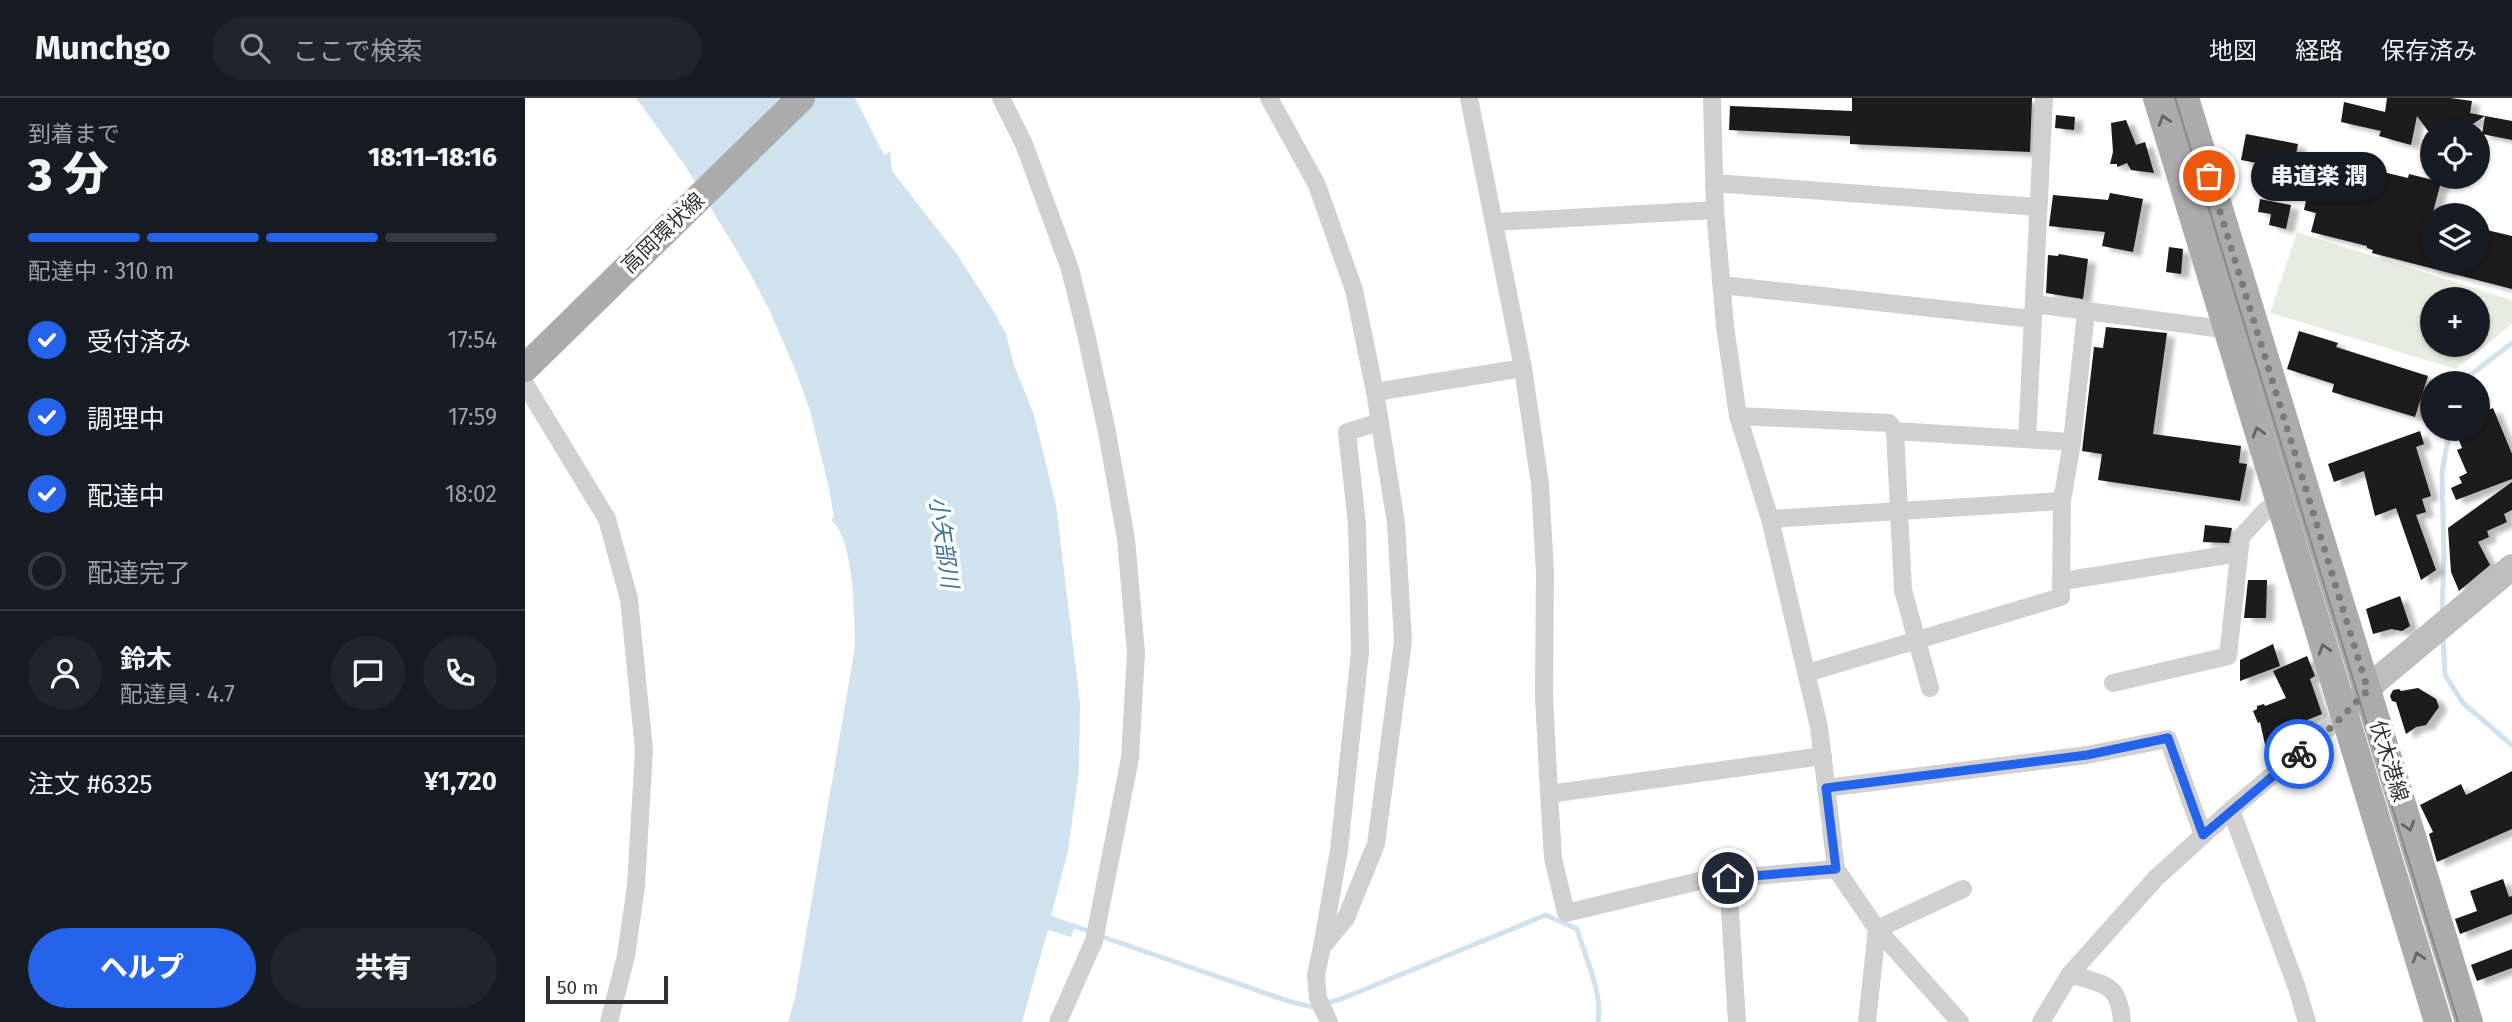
<!DOCTYPE html>
<html lang="ja">
<meta charset="utf-8">
<style>
body{margin:0;font-family:"Fira Sans","Noto Sans JP",sans-serif;background:#20242c;color:#f1f3f6;height:100vh;display:flex;flex-direction:column;font-size:26px;white-space:nowrap}
*{box-sizing:border-box;margin:0}
p{font-size:23px;color:#9ea1a6}
.icon{flex:none;width:38px;height:38px;fill:none;stroke:currentColor;stroke-width:2;stroke-linecap:round;stroke-linejoin:round}
.map{position:relative;flex:1;overflow:hidden}
.side{display:flex;flex-direction:column;background:#171b24;width:525px}
.side>*{flex:none}
.tools{position:absolute;left:1895px;top:21px;display:grid;gap:14px}
.tools a{display:grid;place-items:center;width:70px;height:70px;border-radius:50%;background:#171b24;box-shadow:0 2px 5px #0004;font-size:35px}
.scale{position:absolute;left:21px;bottom:18px;width:122px;box-sizing:border-box;padding-left:7px;border:4px solid #333;border-top:0;font-size:19px;line-height:24px;white-space:nowrap;color:#333;-webkit-text-stroke:5px #fff;paint-order:stroke}
.pin{position:absolute;display:grid;place-items:center;width:60px;height:60px;color:#fff;margin:-30px;border:4px solid #fff;border-radius:50%;box-shadow:0 2px 7px #0007}
.courier{position:absolute;display:grid;place-items:center;width:70px;height:70px;margin:-35px;border:5px solid #2563eb;border-radius:50%;background:#fff;color:#222;box-shadow:0 2px 9px #0007}
.bubble{position:absolute;height:49px;border-radius:24px;background:#171b24;box-shadow:0 2px 5px #0004;font-size:23px;font-weight:800;line-height:49px;text-align:center}
.headline em{font-style:normal;font-weight:800}
.headline div{display:flex;flex-direction:column-reverse}
.headline{display:flex;align-items:center;justify-content:space-between;height:119px;padding:0 28px}
h1{font-size:46px;font-weight:800;line-height:52px}
.bar{display:grid;grid-template-columns:repeat(4,1fr);gap:10px 7px;align-content:center;height:84px;padding:0 28px}
.bar i{height:9px;border-radius:5px;background:#363941}
.bar .current{background:#2563eb}
.bar p{grid-column:span 4}
.line{display:flex;align-items:center;gap:18px;padding:0 28px;border-top:2px solid #363941}
.line div{flex:1}
.round{display:grid;place-items:center;flex:none;width:74px;height:74px;border-radius:37px;background:#20242c}
ol{padding:0 28px;list-style:none}
li{display:flex;align-items:center;gap:21px;height:77px}
li p{margin-inline-start:auto}
li .icon{padding:7px;border-radius:50%;background:#2563eb;color:#fff;stroke-width:4}
li:last-child{color:#9ea1a6}
li i{width:38px;height:38px;border:4px solid #363941;border-radius:50%}
.button{display:flex;gap:14px;margin-top:auto;padding:14px 28px}
.button a{flex:1;height:80px;border-radius:42px;background:#2563eb;color:#fff;font-size:28px;font-weight:800;line-height:80px;text-align:center}
.button a+a{background:#20242c;color:#f1f3f6}
header{display:flex;align-items:center;gap:42px;box-sizing:border-box;height:98px;padding:0 35px;background:#171b24;border-bottom:2px solid #363941}
header strong{font-size:33px}
nav{display:flex;gap:38px;margin-inline-start:auto;font-size:24px}
.search{width:490px;height:63px;background:#20242c;display:flex;align-items:center;gap:18px;box-sizing:border-box;padding:0 24px;border-radius:38px;color:#9ea1a6;font-size:26px}
main{display:flex;flex:1;min-height:0}
.map>svg:first-child{display:block}
.green{fill:#e6ecdf;fill-rule:evenodd}
.water{fill:#cfe2ee}
.lines{fill:none;stroke-linecap:round;stroke-linejoin:round}
.stream{stroke:#cfe2ee;stroke-width:5}
.building{fill:#1a1a1a;filter:url(#shadow)}
.street{stroke:#d0d0d0;stroke-width:18}
.secondary{stroke:#bdbdbd;stroke-width:26}
.primary{stroke:#ababab;stroke-width:28}
.tram{stroke:#888;stroke-width:2}
.oneway{stroke:#636363}
.done{stroke:#7a7a7a;stroke-width:7;stroke-dasharray:0 12.6}
.route{stroke:#2563eb;stroke-width:9}
.labels{text-anchor:middle;stroke-width:7;stroke-linejoin:round;paint-order:stroke}
.street-label{font-size:21px;fill:#333;stroke:#fff}
.water-label{font-size:23px;font-style:italic;fill:#3f7597;stroke:#fff}
</style>
<header>
<strong>Munchgo</strong>
<div class="search"><svg class="icon" aria-label="search" viewBox="0 0 24 24"><circle cx="10" cy="10" r="6"/><path d="M15 15l6 6"/></svg>ここで検索</div>
<nav><a>地図</a><a>経路</a><a>保存済み</a></nav>
</header>
<main>
<section class="side">
<div class="headline"><div><h1>3 分</h1><p>到着まで</p></div><em>18:11–18:16</em></div>
<div class="bar"><i class="current"></i><i class="current"></i><i class="current"></i><i></i><p>配達中 · 310 m</p></div>
<ol>
<li><svg class="icon" aria-label="check" viewBox="0 0 24 24"><path d="M5 12l5 5 9-10"/></svg>受付済み<p>17:54</p></li>
<li><svg class="icon" aria-label="check" viewBox="0 0 24 24"><path d="M5 12l5 5 9-10"/></svg>調理中<p>17:59</p></li>
<li><svg class="icon" aria-label="check" viewBox="0 0 24 24"><path d="M5 12l5 5 9-10"/></svg>配達中<p>18:02</p></li>
<li><i></i>配達完了</li>
</ol>
<div class="line" style="height:126px"><a class="round"><svg class="icon" aria-label="person" viewBox="0 0 24 24"><circle cx="12" cy="8" r="4"/><path d="M4 21q1-7 8-7t8 7"/></svg></a><div><b>鈴木</b><p>配達員 · 4.7</p></div><a class="round"><svg class="icon" aria-label="chat" viewBox="0 0 24 24"><path d="M4 5h16v11H9l-5 4z"/></svg></a><a class="round"><svg class="icon" aria-label="phone" viewBox="0 0 24 24"><path d="M5 4h4l2 5-3 2q2 4 5 5l2-3 5 2v4C11 20 4 13 5 4z"/></svg></a></div>
<div class="line" style="height:91px"><div>注文 #6325</div><b>¥1,720</b></div>
<div class="button"><a>ヘルプ</a><a>共有</a></div>
</section>
<div class="map">
<svg width="1987" height="924" viewBox="0 0 1987 924">
<defs>
<filter id="shadow"><feDropShadow dx="8" dy="4.5" stdDeviation="2" flood-color="#0004"/></filter>
</defs>
<rect width="100%" height="100%" fill="#fff"/>
<path class="green" d="M1772,134L1987,202V226L1931,271L1745,215ZM1908,201H1953V247H1908Z"/>
<path class="water" d="M111,0H330L359,57L365,54L367,73L431,155L469,214L481,236L489,267L509,317L531,407L555,605L554,672L543,753L525,822L549,830L546,839L523,832L497,924H263L270,900L330,549C330,519 329,440 306,422L309,419L304,390L285,313L272,276L244,211L221,168L161,69Z"/>
<g class="lines">
<g class="stream">
<path d="M1935,285L1987,245"/>
<path d="M1917,514L1919,460L1917,374L1925,331"/>
<path d="M1918,538L1920,577L1938,605L1987,647"/>
<path d="M519,818L566,834"/>
<path d="M575,838L766,904L788,909L816,901L1021,817L1052,831C1060,859 1078,895 1073,924"/>
</g>
</g>
<g class="building">
<path d="M1327,0H1507L1505,54L1325,46V38L1204,32L1205,8L1327,13Z"/>
<path d="M1862,0H1925L1947,3L1945,15L1960,18L1937,33H1903L1892,18L1886,47L1854,38L1856,33L1816,24L1819,4L1860,14Z"/>
<path d="M1531,17L1550,19L1549,32L1530,30Z"/>
<path d="M1960,18L1987,23V42L1957,36Z"/>
<path d="M1601,22L1611,47L1620,44L1629,75L1606,72L1602,65L1592,69V66H1585L1588,54L1586,25Z"/>
<path d="M1721,36L1773,46L1768,72L1716,62Z"/>
<path d="M1799,60L1883,80L1884,76L1916,84L1908,114V163H1953V130L1987,138V191L1847,155L1848,152L1842,150V148L1786,134L1791,115L1779,112L1788,70L1796,72Z"/>
<path d="M1585,95L1618,101L1608,154L1577,148L1580,134L1524,128L1528,97L1583,102Z"/>
<path d="M1735,101L1766,107L1761,131L1744,127L1746,116L1733,114Z"/>
<path d="M1644,149L1658,151L1656,176L1641,174Z"/>
<path d="M1534,156L1563,161L1558,201L1521,195L1523,157L1533,158Z"/>
<path d="M1581,229L1642,235L1628,336L1716,348L1714,365L1722,366L1715,403L1573,382L1577,356L1557,353L1569,249L1578,250Z"/>
<path d="M1774,233L1813,245L1811,249L1903,278L1890,319L1807,294L1809,286L1762,271Z"/>
<path d="M1968,310L1987,356V381L1931,402L1926,390L1937,385L1934,379L1942,375L1932,352L1937,350L1932,337L1938,335L1936,331H1953V316Z"/>
<path d="M1895,333L1899,346L1891,349L1906,398L1897,401L1901,414L1891,417L1911,472L1896,482L1871,410L1850,418L1839,373L1809,384L1803,366Z"/>
<path d="M1987,384V412L1979,416L1982,424L1962,433L1964,439L1953,444L1965,467L1934,493L1926,474L1923,430Z"/>
<path d="M1680,427L1707,430L1704,445L1678,444Z"/>
<path d="M1723,482H1742L1741,520H1719Z"/>
<path d="M1875,498L1885,528L1877,533L1866,531L1848,536L1841,511Z"/>
<path d="M1748,546L1755,568L1715,583V562Z"/>
<path d="M1782,558L1790,578L1785,581L1797,616L1750,635L1753,644L1741,651L1735,624L1733,625L1728,613L1732,611V608L1739,606L1740,608L1761,600L1748,573Z"/>
<path d="M1893,590L1911,601L1914,609L1901,627L1891,629L1881,636L1871,604L1867,603L1865,598L1868,592L1874,591L1876,593Z"/>
<path d="M1987,673V731L1912,764L1904,736L1908,734L1895,707L1936,686L1941,697Z"/>
<path d="M1978,781L1984,799L1987,798V816L1935,836L1930,821L1952,813L1945,793Z"/>
<path d="M1987,851V870L1952,883L1946,867Z"/>
</g>
<g class="lines">
<g class="street">
<path d="M476,0L499,46L545,171L561,236L582,334L601,441L611,555L605,660L569,843L533,924"/>
<path d="M744,0L792,87L829,192L850,294L871,425L878,543L851,746L821,820L797,849L791,877L793,900L804,924"/>
<path d="M944,0L998,270L1015,386L1020,475L1019,598L1024,696L1028,760L1041,815L1174,783L1311,771"/>
<path d="M1187,0L1190,112L1200,228L1213,318L1245,421L1294,629L1311,771L1352,831L1435,924"/>
<path d="M1189,85L1513,109"/>
<path d="M970,124L1190,112"/>
<path d="M1197,187L1508,221"/>
<path d="M1509,206L1690,230L1702,229"/>
<path d="M0,286L82,421L104,501L119,652L111,788L101,858L84,924"/>
<path d="M850,294L998,270"/>
<path d="M1213,318L1364,325L1370,333L1547,344"/>
<path d="M1370,333L1378,492L1405,590"/>
<path d="M1502,341L1519,0"/>
<path d="M1245,421L1537,403"/>
<path d="M1538,483L1714,455"/>
<path d="M1282,575L1536,499L1537,403L1547,344L1561,214"/>
<path d="M1588,585L1703,558L1716,439L1741,412L1755,404"/>
<path d="M1301,690L1562,657L1643,641L1678,737"/>
<path d="M1024,696L1298,658"/>
<path d="M1706,712L1772,890L1782,924"/>
<path d="M1203,781L1212,924"/>
<path d="M797,849L814,752L835,554L832,426L822,334L855,324"/>
<path d="M1545,876C1579,887 1594,884 1597,924"/>
<path d="M1342,924L1352,831L1438,791"/>
<path d="M1516,924L1545,876L1631,780L1706,712L1819,617"/>
</g>
<path class="secondary" d="M1830,605L1852,582L1987,469"/>
<g class="primary">
<path d="M1632,0L1913,924"/>
<path d="M1660,0L1944,924"/>
<path d="M0,270L276,0"/>
</g>
<path class="tram" d="M1650,0L1933,924"/>
</g>
<defs><path id="oneway-chevron" d="M-2-3.5L2.5 0L-2 3.5" fill="none" stroke-width="1.6" stroke-linecap="round" stroke-linejoin="round" transform="scale(1.75)"/></defs>
<g class="oneway">
<use href="#oneway-chevron" transform="translate(1639 22) rotate(-107)"/>
<use href="#oneway-chevron" transform="translate(1733 334) rotate(-107)"/>
<use href="#oneway-chevron" transform="translate(1799 551) rotate(-107)"/>
<use href="#oneway-chevron" transform="translate(1884 728) rotate(73)"/>
<use href="#oneway-chevron" transform="translate(1893 859) rotate(-107)"/>
</g>
<g class="lines">
<path class="done" d="M1684,78L1843,592L1809,627L1774,656"/>
<path class="route" d="M1203,780L1311,771L1301,690L1562,657L1643,640L1678,737L1774,656"/>
</g>
<g class="labels">
<g class="street-label">
<text transform="translate(138 135) rotate(-44)" y="7">高岡環状線</text>
<text transform="translate(1864 663) rotate(73)" y="7">伏木港線</text>
</g>
<g class="water-label">
<text transform="translate(419 444) rotate(82)" y="8">小矢部川</text>
</g>
</g>
</svg>
<div class="tools">
<a><svg class="icon" aria-label="locate" viewBox="0 0 24 24"><circle cx="12" cy="12" r="6"/><path d="M12 2v4M12 18v4M2 12h4M18 12h4"/></svg></a>
<a><svg class="icon" aria-label="layers" viewBox="0 0 24 24"><path d="M12 4l9 5-9 5-9-5zM3 14l9 5 9-5"/></svg></a>
<a>+</a>
<a>−</a>
</div>
<div class="scale">50 m</div>
<div class="pin" style="left:1684px;top:78px;background:#ea580c"><svg class="icon" aria-label="bag" viewBox="0 0 24 24"><path d="M5 8h14l-1 12H6zM9 8a3 3 0 0 1 6 0"/></svg></div>
<div class="pin" style="left:1203px;top:780px;background:#1f2937"><svg class="icon" aria-label="home" viewBox="0 0 24 24"><path d="M3 11l9-7 9 7M6 9v11h12V9"/></svg></div>
<div class="courier" style="left:1774px;top:656px"><svg class="icon" aria-label="bike" viewBox="0 0 24 24"><circle cx="6" cy="16" r="4"/><circle cx="18" cy="16" r="4"/><path d="M6 16l4-8h5l3 8M10 8l3 8H6M13 5h3"/></svg></div>
<div class="bubble" style="left:1726px;top:54px;width:136px">串道楽 潤</div>
</div>
</main>
